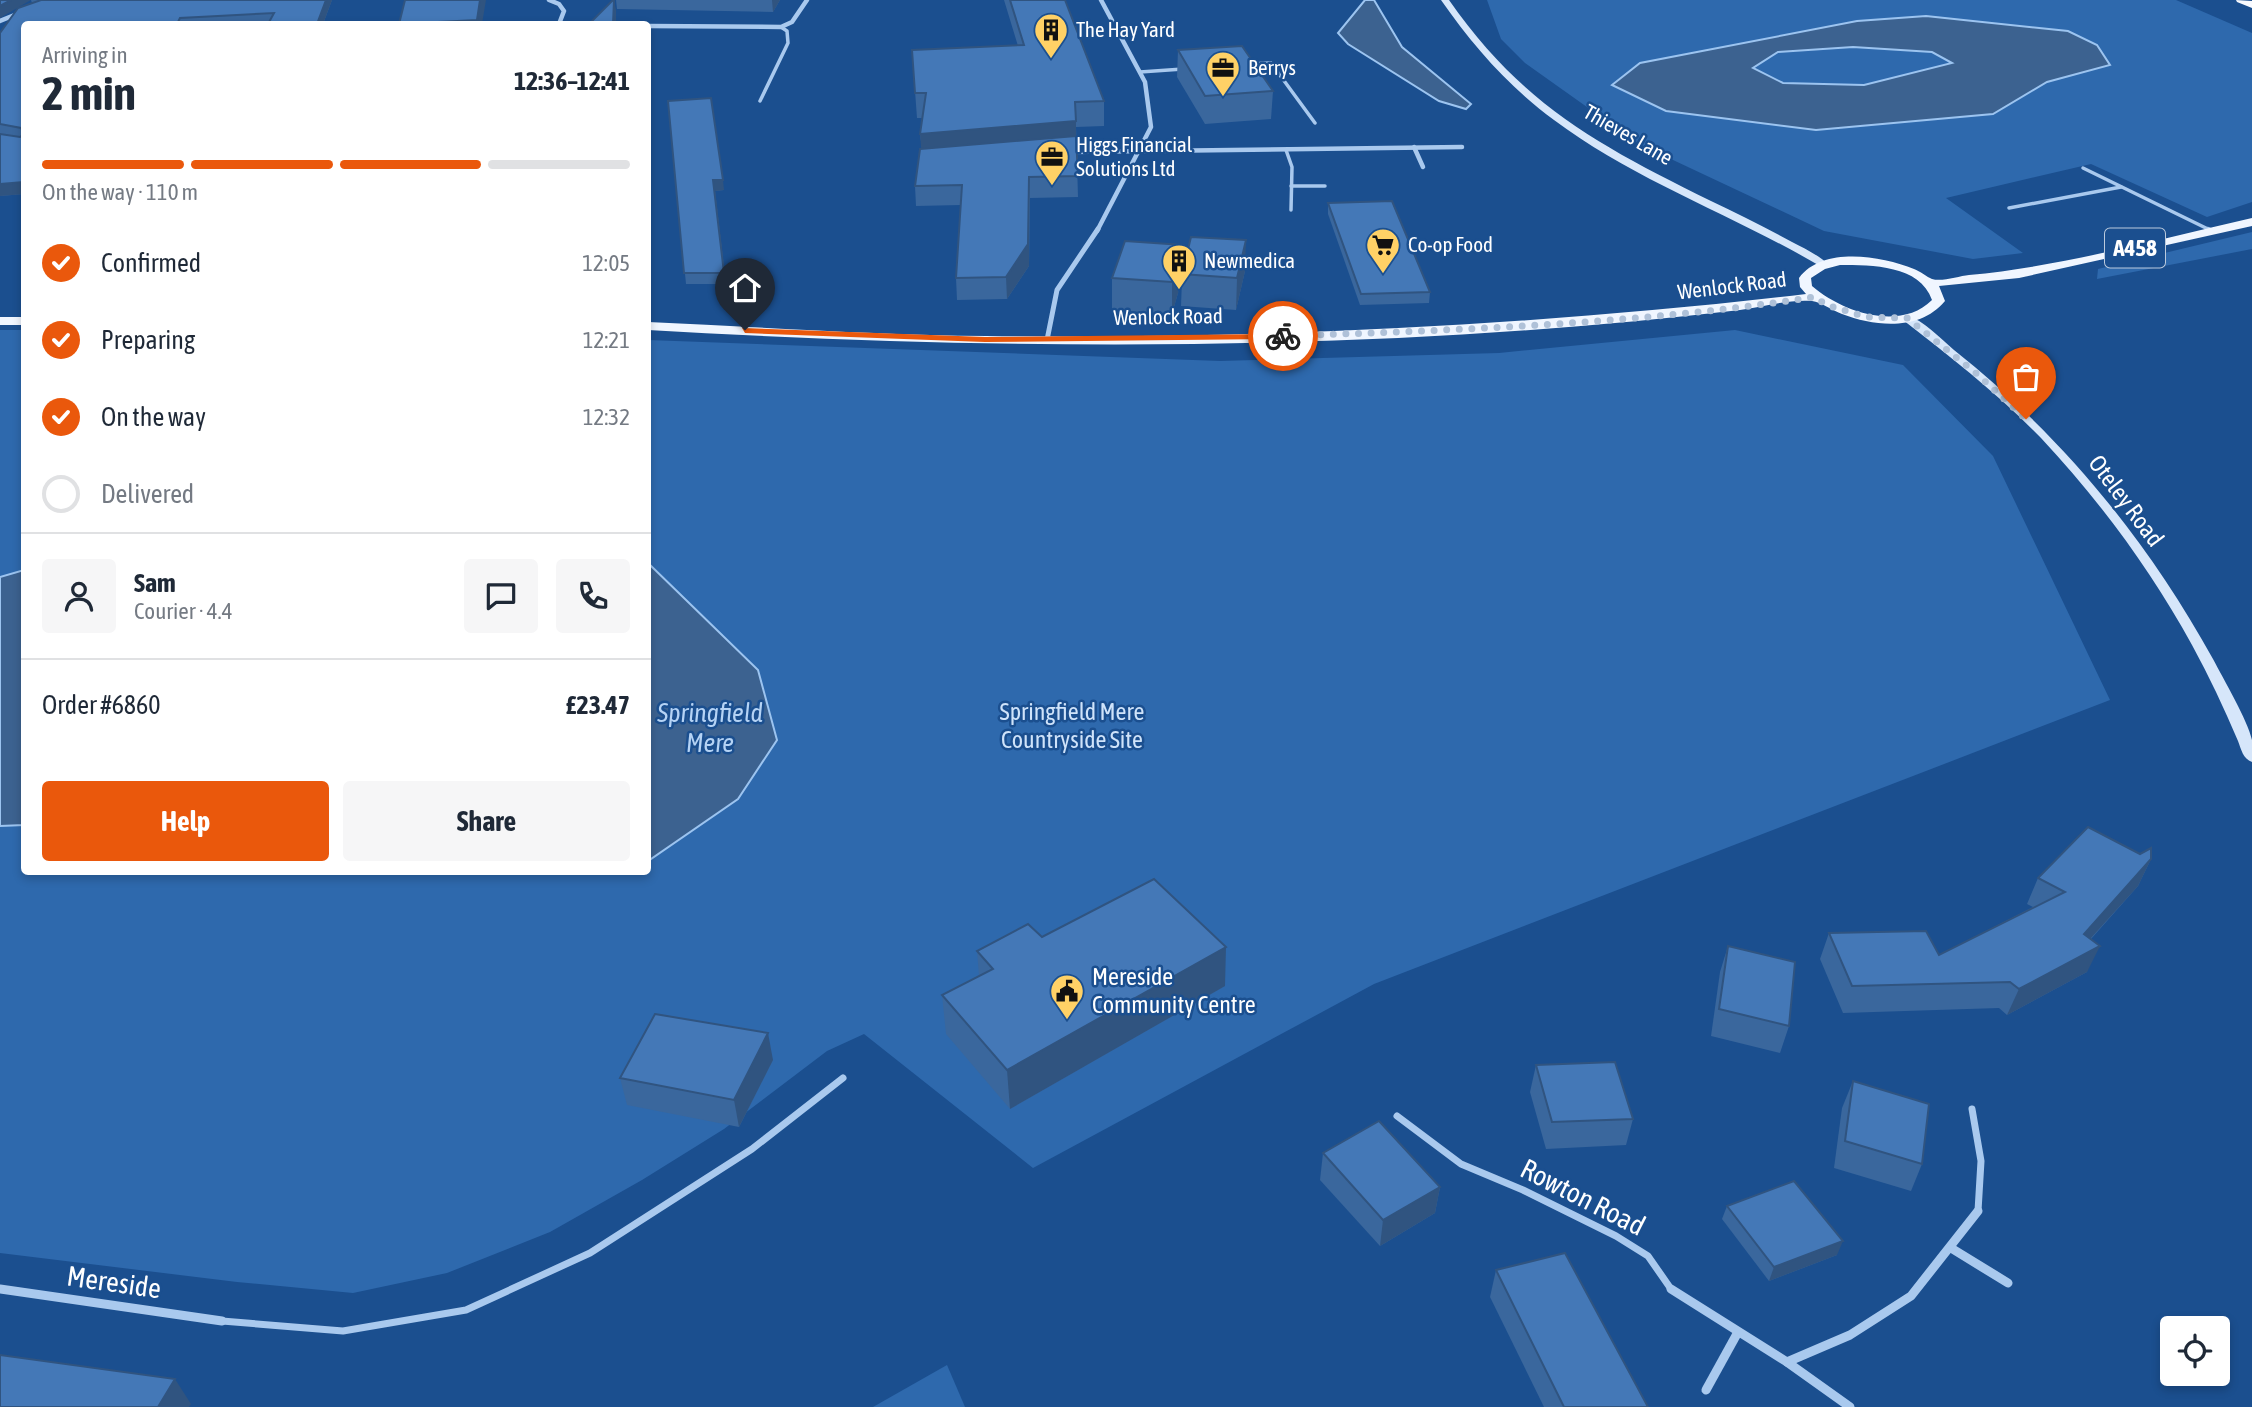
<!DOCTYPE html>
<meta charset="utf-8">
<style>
body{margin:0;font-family:"Asap Condensed",sans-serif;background:#f6f6f7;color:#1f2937;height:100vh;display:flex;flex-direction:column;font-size:26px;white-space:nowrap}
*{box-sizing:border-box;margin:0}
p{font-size:23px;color:#747a83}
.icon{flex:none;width:38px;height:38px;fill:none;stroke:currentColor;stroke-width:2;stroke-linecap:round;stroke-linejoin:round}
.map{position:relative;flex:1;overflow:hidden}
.drawer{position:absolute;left:21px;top:21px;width:630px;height:854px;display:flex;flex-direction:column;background:#fff;border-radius:7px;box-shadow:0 4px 10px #0003}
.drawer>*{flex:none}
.controls{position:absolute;left:2160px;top:1316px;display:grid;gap:14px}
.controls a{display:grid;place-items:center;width:70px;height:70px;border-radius:7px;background:#fff;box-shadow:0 4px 10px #0003;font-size:35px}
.pin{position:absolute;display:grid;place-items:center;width:60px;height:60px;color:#fff;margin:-72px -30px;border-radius:50% 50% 50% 0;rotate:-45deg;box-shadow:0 0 7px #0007}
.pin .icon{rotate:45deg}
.courier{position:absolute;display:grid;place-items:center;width:70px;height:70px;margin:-35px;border:5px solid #ea580c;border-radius:50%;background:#fff;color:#222;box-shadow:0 2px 9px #0007}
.headline em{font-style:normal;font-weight:700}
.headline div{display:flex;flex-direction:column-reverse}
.headline{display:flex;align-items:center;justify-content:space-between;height:119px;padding:0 21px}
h1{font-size:46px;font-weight:700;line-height:52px}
.bar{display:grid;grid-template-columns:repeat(4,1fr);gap:10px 7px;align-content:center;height:84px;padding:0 21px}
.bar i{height:9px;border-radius:5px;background:#e0e1e3}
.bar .current{background:#ea580c}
.bar p{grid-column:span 4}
.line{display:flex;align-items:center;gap:18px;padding:0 21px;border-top:2px solid #e0e1e3}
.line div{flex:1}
.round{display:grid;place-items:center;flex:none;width:74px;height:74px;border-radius:7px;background:#f6f6f7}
ol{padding:0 21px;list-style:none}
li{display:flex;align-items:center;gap:21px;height:77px}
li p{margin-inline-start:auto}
li .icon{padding:7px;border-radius:50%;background:#ea580c;color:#fff;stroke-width:4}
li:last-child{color:#747a83}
li i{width:38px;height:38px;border:4px solid #e0e1e3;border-radius:50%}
.action{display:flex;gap:14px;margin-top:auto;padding:14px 21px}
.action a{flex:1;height:80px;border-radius:7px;background:#ea580c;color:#fff;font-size:28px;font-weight:700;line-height:80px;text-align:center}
.action a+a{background:#f6f6f7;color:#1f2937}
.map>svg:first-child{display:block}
.green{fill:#2e69ad}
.water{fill:#3c6290;stroke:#9cc4f0;stroke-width:2;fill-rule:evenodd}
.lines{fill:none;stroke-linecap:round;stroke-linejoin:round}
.service-far2{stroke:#a9c9ee;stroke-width:3.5}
.service-far1{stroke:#a9c9ee;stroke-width:4.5}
.service{stroke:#a9c9ee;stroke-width:7}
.minor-far2{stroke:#a9c9ee;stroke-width:4.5}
.minor-far1{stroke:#a9c9ee;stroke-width:5}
.minor{stroke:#a9c9ee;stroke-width:9}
.secondary{fill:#d6e6fa;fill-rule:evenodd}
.primary{fill:#f0f6ff;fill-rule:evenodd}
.trunk{fill:#f8faff;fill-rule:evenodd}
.wall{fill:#3a679d}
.shaded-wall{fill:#305480}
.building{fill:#4478b7;stroke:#305480;stroke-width:2}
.route{fill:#ea580c}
.done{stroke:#afc1d8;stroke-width:7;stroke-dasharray:0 12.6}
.labels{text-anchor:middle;stroke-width:5;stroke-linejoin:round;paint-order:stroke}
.far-poi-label{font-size:21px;fill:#fff;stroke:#1b4f8f;text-anchor:start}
.far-street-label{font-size:21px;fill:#fff;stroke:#1b4f8f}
.shield{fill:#1b4f8f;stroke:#bbcadd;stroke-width:2}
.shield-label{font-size:23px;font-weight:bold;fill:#fff}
.street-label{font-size:24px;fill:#fff;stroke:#1b4f8f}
.park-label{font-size:24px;fill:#cfe3fa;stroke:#1b4f8f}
.poi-label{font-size:24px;fill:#fff;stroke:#1b4f8f;text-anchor:start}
.water-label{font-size:26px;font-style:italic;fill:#b5d3f5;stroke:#1b4f8f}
.near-street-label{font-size:28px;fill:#fff;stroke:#1b4f8f}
</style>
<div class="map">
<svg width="2252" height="1407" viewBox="0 0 2252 1407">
<rect width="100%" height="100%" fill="#1b4f8f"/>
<g class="green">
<path d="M1487,0H2176L2252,33V202L2207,217L2091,164L1946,198L2023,253L1973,259L1824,231L1639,144L1525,63L1501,39Z"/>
<path d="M2252,232V249L2097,279L2098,269Z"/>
<path d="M0,330H24V872H648V340L1220,361L1499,353L1735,330L1903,365L1993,456L2110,700L1374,984L1033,1168L864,1034L827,1051L724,1129L642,1180L550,1232L447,1273L353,1293L237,1282L0,1253Z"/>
<path d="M947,1365L965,1407H873Z"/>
</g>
<g class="water">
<path d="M1365,0H1374L1402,47L1471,104L1466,109L1439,101L1348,44L1338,33Z"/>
<path d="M1926,16L2068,31L2097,45L2110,65L2047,82L1993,114L1816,130L1666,111L1612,85L1640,63L1857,21ZM1853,47L1932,52L1952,63L1864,85L1783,83L1753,68L1778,52Z"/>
<path d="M648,563L758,670L777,740L738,799L648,861Z"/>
<path d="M24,570V825L0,826V577Z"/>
</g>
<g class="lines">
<g class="service-far2">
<path d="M1248,64L1271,63L1315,123"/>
<path d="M1140,72L1183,69"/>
<path d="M760,101L788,43L787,31L781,27"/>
<path d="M1286,150L1292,167L1291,210"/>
<path d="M2083,168L2212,231"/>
<path d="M1291,186H1325"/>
<path d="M2009,208L2121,187"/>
</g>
<path class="service-far1" d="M2208,229L2212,231"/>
<g class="service">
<path d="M1972,1109L1981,1161L1978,1211"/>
<path d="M1397,1116L1461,1164L1523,1190L1616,1236L1648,1256L1671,1289"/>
<path d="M222,1321L343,1331L466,1310L590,1253L752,1149L843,1078"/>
</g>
<g class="minor-far2">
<path d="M549,0L559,4L564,11L559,24"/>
<path d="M0,21L22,12"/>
<path d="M560,24H591"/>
<path d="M648,26L781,27L792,22L807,0"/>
<path d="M1414,147L1423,167"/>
<path d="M1070,152L1462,147"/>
<path d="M1097,231L1151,127L1145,82L1101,0"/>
</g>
<path class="minor-far1" d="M1047,340L1057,290L1098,229"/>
<g class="minor">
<path d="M1951,1248L2008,1283"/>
<path d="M0,1289L222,1321"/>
<path d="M1671,1289L1787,1362L1850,1407"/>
<path d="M1787,1362L1850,1335L1911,1296L1978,1211"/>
<path d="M1706,1390L1738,1332"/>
</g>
<g class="secondary">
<path d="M1441,0H1449C1522,105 1600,146 1711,201C1738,214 1765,227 1792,242C1804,248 1818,255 1828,264L1820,266C1733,215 1634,180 1554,120C1509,87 1473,46 1441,0Z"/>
<path d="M1907,315C1924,321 1940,338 1954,350C2062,436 2146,538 2213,659C2223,678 2248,721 2252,740C2252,747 2252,755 2252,762C2243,759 2241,749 2238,741C2224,708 2209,676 2192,645C2151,570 2099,500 2041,438C1999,395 1951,357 1903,320L1902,318Z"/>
</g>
<g class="primary">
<path d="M2252,218V226L2019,278L1939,286L1945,301C1920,331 1876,327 1842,314C1833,311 1821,302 1812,301C1790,299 1763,307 1740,310C1379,353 1010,351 648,330V322C760,327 873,335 986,336C1260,339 1534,326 1806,294L1800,287L1799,278C1823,246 1881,256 1914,269C1920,271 1927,277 1932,279C1942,282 1959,276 1969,275C2065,266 2159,239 2252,218ZM1840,265C1872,265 1920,265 1932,300C1900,332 1842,312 1812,286L1811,278L1825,269Z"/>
<rect x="0" y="317" width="24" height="8"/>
</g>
<path class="trunk" d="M2236,0L2252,1V8L2237,2Z"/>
</g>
<g class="wall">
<path d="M31,0H332L323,24L269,23L244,24H24V194L0,196V33L32,3Z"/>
<path d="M616,0H780L773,12L617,9Z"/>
<path d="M1004,0H1065L1104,101V126L1076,127L1078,197L1030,198L1029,266L1007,299L957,300L956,278L961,205L916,206L915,186L922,149L920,134L923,118H917L912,50L1018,46Z"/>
<path d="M1178,50L1273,91L1271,119L1205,124L1177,77Z"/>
<path d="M668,101L724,190L715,191L726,284H686Z"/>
<path d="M1328,203L1430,292L1429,303L1360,305L1328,214Z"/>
<path d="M1183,270L1245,271L1236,310L1181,306L1182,279L1172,314L1112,310V278Z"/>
<path d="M2151,859L2138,886L2091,939L2087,972L2007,1015L1999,1008L1843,1013L1820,959L1829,933L1939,955L2033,907L2027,904L2038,878Z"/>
<path d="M1042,937L1225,986L1010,1109L946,1034L942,995L979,976L977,951Z"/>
<path d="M1728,946L1789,1026L1780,1053L1711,1036L1720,972Z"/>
<path d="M773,1060L739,1127L627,1105L620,1078Z"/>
<path d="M1536,1065L1633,1119L1626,1145L1546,1149L1530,1092Z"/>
<path d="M1853,1081L1922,1164L1911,1191L1834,1168L1842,1108Z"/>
<path d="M1323,1153L1440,1187L1435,1213L1380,1246L1320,1180Z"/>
<path d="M1727,1206L1837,1255L1769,1281L1722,1219Z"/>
<path d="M1496,1270L1648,1407H1544L1490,1297Z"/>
</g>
<g class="shaded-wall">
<path d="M11,0H31L0,18V6Z"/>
<path d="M326,0H332L323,24H317Z"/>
<path d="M480,0H486L482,24H412Z"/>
<path d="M614,0L616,10V24H613Z"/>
<path d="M772,0H780L773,12Z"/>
<path d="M1076,121V147L922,159L920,134Z"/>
<path d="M1029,177V266L1007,299L1006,277Z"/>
<path d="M713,180H723L724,190L715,191L726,284Z"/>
<path d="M24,182V194L0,196V184Z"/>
<path d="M1246,240L1245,271L1236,310L1237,278Z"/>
<path d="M1183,245V275L1182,274V279L1172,314V282Z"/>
<path d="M2151,859L2138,886L2071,960L2084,934Z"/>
<path d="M2100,946L2087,972L2007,1015L2019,989Z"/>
<path d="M1226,947L1225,986L1010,1109L1007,1070Z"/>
<path d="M768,1033L773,1060L739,1127L734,1100Z"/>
<path d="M1440,1187L1435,1213L1380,1246L1383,1220Z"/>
<path d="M1843,1241L1837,1255L1769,1281L1774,1267Z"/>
<path d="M175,1379L191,1404L189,1407H158Z"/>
</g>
<g class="building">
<path d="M0,0H11L0,6Z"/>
<path d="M41,0H326L317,24H268L274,13L180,18L177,24H24V182L0,184V134L20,137L24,134L21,128L0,124V33L18,8Z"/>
<path d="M405,0H480L477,20L399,24Z"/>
<path d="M613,0H614L613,24H589Z"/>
<path d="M1010,0H1065L1104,101L1075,102L1076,121L920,134L926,93H915L912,50L1024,45Z"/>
<path d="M1242,46L1273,91L1205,96L1178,50Z"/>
<path d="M711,98L723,180H713L724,273H684L668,101Z"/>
<path d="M1076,136L1078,176L1029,177L1028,244L1006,277L956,278L962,185L915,186L920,149Z"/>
<path d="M1392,201L1430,292L1361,294L1328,203Z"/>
<path d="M1191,237L1246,240L1237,278L1182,274Z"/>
<path d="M1125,241L1183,245L1172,282L1112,278Z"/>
<path d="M2088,827L2140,854L2151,848V859L2084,934L2100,946L2019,989L2010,982L1852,986L1829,933L1926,931L1939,955L2065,892L2038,878Z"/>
<path d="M1154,879L1226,947L1007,1070L942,995L993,969L977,951L1028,924L1042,937Z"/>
<path d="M1728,946L1795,962L1789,1026L1719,1009Z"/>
<path d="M655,1014L768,1033L734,1100L620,1078Z"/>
<path d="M1615,1062L1633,1119L1552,1122L1536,1065Z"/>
<path d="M1853,1081L1929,1104L1922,1164L1845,1141Z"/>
<path d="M1379,1121L1440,1187L1383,1220L1323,1153Z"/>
<path d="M1794,1181L1843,1241L1774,1267L1727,1206Z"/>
<path d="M1565,1253L1648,1407H1564L1496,1270Z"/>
<path d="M0,1355L175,1379L158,1407H0Z"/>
</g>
<path class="route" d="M742,328L985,337L1283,334L1288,336L1283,339L985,342L745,333Z"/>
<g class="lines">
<path class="done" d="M1283,336C1460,330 1639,324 1814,297L1827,305L1866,317L1907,318L1977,374L2026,419"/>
</g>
<defs>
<g id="building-pin" transform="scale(1.75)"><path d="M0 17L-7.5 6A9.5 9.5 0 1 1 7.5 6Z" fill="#ffd166" stroke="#1b4f8f"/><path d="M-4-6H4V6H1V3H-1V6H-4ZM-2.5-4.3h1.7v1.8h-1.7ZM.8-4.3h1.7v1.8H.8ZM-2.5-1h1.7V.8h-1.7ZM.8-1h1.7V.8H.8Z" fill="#111"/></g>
<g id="office-pin" transform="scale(1.75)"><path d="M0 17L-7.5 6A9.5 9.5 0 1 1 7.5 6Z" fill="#ffd166" stroke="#1b4f8f"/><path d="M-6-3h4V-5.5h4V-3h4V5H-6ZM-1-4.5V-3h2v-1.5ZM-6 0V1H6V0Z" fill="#111"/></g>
<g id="supermarket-pin" transform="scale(1.75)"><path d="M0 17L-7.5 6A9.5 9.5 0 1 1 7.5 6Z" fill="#ffd166" stroke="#1b4f8f"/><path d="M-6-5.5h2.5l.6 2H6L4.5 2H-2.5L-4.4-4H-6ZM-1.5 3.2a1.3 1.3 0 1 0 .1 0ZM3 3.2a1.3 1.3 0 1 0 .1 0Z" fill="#111"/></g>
<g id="civic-pin" transform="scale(1.75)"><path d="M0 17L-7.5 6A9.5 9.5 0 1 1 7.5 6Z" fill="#ffd166" stroke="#1b4f8f"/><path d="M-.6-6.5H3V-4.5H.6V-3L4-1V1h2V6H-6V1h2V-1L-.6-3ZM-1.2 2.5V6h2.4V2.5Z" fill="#111"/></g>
</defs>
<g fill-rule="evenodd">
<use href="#building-pin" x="1051" y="30"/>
<use href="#office-pin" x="1223" y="68"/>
<use href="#office-pin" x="1052" y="157"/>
<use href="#supermarket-pin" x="1383" y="245"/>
<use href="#building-pin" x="1179" y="261"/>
<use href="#civic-pin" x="1067" y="991"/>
</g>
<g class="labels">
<g class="far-poi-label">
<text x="1076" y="37">The Hay Yard</text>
<text x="1248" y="75">Berrys</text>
<text x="1076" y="152">Higgs Financial<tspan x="1076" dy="24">Solutions Ltd</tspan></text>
<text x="1408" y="252">Co-op Food</text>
<text x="1204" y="268">Newmedica</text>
</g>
<g class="far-street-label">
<text transform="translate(1628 135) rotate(30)" y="7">Thieves Lane</text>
<text transform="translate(1732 286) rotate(-7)" y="7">Wenlock Road</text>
<text transform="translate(1168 317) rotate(-1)" y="7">Wenlock Road</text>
</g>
<rect class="shield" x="2105" y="228.5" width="60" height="39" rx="5"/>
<g class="shield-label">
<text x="2135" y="256">A458</text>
</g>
<g class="street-label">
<text transform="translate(2126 501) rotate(53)" y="8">Oteley Road</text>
</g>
<g class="park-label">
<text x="1072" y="720">Springfield Mere<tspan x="1072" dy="28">Countryside Site</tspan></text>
</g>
<g class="poi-label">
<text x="1092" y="985">Mereside<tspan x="1092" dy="28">Community Centre</tspan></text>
</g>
<g class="water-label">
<text x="710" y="722">Springfield<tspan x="710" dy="30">Mere</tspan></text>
</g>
<g class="near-street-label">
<text transform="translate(1583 1197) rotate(27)" y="10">Rowton Road</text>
<text transform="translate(114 1282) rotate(8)" y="10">Mereside</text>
</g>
</g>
</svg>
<div class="controls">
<a><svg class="icon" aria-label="locate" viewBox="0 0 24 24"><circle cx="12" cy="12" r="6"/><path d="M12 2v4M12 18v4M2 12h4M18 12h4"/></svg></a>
</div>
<div class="pin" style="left:2026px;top:419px;background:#ea580c"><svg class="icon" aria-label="bag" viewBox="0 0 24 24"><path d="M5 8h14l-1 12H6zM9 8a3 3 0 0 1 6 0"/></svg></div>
<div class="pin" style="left:745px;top:330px;background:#1f2937"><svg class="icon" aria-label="home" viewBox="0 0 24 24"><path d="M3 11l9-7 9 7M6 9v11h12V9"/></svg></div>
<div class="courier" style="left:1283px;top:336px"><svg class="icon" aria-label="bike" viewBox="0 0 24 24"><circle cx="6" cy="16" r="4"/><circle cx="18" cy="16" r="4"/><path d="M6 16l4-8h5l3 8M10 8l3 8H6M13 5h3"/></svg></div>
<section class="drawer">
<div class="headline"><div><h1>2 min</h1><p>Arriving in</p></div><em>12:36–12:41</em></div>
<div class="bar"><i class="current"></i><i class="current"></i><i class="current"></i><i></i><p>On the way · 110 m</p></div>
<ol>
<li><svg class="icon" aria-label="check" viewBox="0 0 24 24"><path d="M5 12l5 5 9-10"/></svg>Confirmed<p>12:05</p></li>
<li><svg class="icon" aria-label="check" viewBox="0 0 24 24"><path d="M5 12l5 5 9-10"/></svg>Preparing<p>12:21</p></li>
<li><svg class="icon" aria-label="check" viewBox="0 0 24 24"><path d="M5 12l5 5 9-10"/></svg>On the way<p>12:32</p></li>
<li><i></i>Delivered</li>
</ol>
<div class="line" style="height:126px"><a class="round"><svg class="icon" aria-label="person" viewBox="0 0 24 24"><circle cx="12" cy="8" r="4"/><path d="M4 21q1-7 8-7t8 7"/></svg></a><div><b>Sam</b><p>Courier · 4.4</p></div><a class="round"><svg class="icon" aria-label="chat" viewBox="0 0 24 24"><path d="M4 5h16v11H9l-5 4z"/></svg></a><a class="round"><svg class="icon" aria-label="phone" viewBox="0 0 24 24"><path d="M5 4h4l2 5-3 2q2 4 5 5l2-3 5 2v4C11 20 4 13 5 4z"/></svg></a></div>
<div class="line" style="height:91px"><div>Order #6860</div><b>£23.47</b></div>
<div class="action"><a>Help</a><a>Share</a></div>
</section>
</div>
